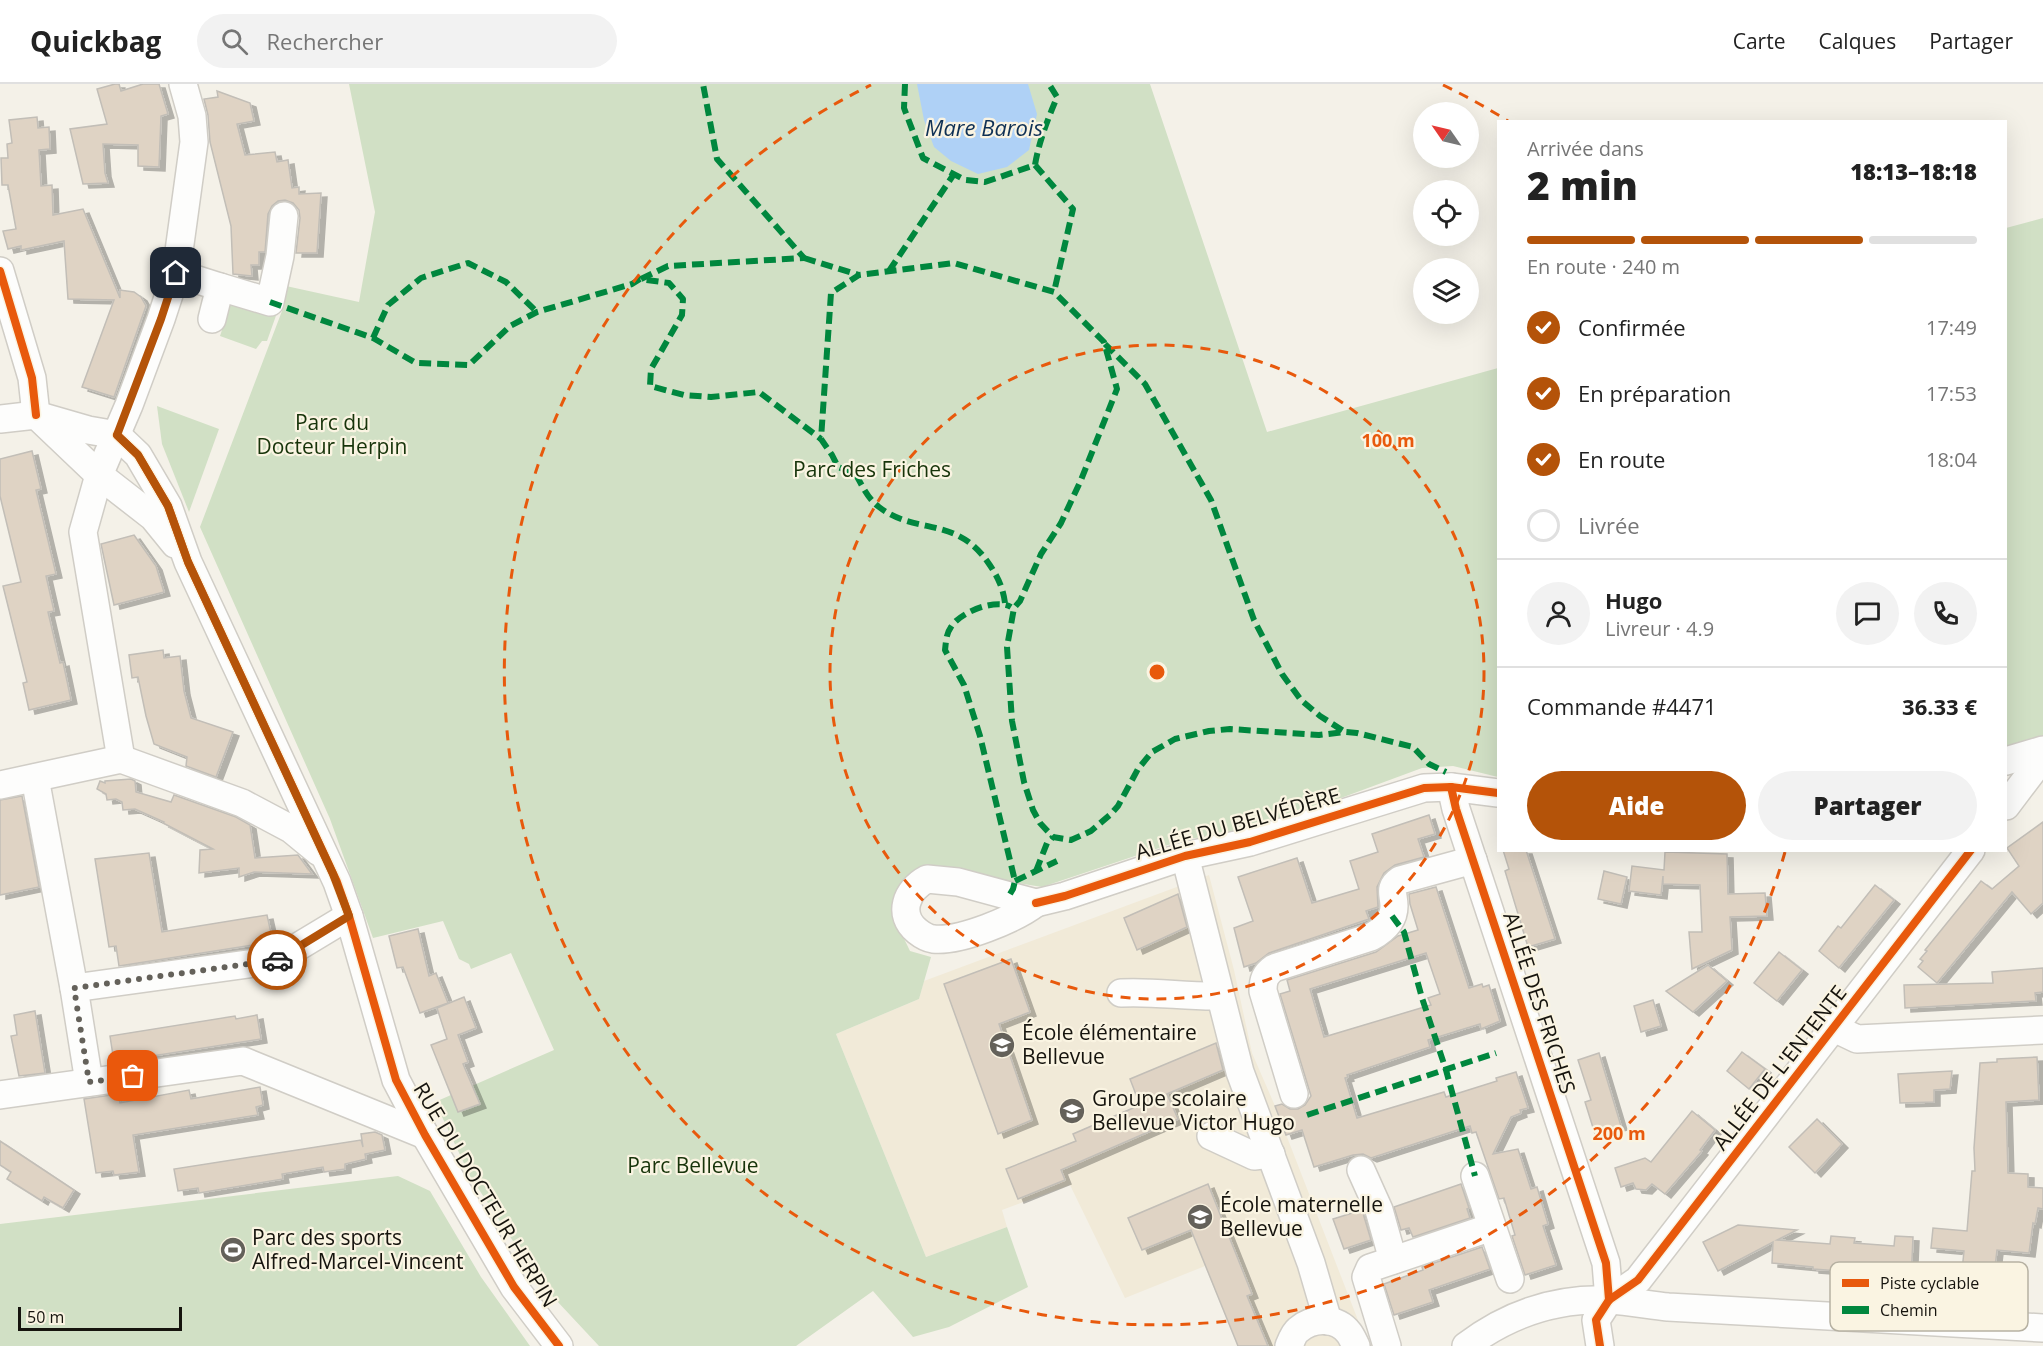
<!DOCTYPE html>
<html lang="fr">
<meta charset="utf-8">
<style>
body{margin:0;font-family:"Open Sans",sans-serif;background:#f2f2f2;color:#222;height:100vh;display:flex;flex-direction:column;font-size:22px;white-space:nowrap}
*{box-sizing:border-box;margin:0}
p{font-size:20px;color:#767676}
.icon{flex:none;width:33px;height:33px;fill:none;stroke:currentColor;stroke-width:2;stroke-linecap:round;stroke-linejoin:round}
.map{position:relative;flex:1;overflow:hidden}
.sheet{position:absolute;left:1497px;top:36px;width:510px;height:732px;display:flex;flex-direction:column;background:#fff;border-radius:0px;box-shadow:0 6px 24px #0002}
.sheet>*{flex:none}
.needle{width:39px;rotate:304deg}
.buttons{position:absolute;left:1413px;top:18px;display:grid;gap:12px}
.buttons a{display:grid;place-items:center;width:66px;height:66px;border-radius:50%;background:#fff;box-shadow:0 6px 24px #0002;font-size:30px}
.scale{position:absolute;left:18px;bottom:15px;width:164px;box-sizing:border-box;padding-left:6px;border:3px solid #16140e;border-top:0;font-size:16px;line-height:21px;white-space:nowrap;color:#16140e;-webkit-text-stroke:4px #faf4e2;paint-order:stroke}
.pin{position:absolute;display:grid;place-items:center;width:51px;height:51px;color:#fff;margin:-26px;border-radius:12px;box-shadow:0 3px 9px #0006}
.courier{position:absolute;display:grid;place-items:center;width:60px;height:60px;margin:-30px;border:4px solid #b45309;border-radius:50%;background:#fff;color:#222;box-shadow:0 2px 8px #0007}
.headline em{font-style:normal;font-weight:800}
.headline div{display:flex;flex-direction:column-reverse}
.headline{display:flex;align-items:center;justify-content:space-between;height:102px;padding:0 30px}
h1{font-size:39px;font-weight:800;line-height:45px}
.bar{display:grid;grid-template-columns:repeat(4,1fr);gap:9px 6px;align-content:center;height:72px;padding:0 30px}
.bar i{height:8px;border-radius:4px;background:#e0e0e0}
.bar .current{background:#b45309}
.bar p{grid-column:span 4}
.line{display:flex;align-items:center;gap:15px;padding:0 30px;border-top:2px solid #e0e0e0}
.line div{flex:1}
.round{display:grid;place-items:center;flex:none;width:63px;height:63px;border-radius:32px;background:#f2f2f2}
ol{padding:0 30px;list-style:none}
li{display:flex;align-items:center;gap:18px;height:66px}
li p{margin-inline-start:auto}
li .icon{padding:6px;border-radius:50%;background:#b45309;color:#fff;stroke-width:4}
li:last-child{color:#767676}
li i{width:33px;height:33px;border:3px solid #e0e0e0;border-radius:50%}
.action{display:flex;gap:12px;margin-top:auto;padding:12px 30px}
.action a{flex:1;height:69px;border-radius:36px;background:#b45309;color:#fff;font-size:24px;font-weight:800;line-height:69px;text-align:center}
.action a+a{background:#f2f2f2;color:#222}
header{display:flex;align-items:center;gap:36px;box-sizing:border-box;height:84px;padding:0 30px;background:#fff;border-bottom:2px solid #e0e0e0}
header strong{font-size:28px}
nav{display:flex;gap:33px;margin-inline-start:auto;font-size:21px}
.search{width:420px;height:54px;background:#f2f2f2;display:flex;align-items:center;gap:15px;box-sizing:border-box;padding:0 21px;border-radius:33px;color:#767676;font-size:22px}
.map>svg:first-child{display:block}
.built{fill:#f1ead8}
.green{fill:#d1e0c5}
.water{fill:#afd1f6}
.building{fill:#dfd3c4;stroke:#c2beb7;stroke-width:1.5;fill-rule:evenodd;filter:url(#shadow)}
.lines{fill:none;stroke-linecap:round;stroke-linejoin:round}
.minor-casing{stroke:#d0cdc6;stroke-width:30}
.minor{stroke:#fdfdfc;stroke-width:27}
.quiet{stroke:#00873e;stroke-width:6;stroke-dasharray:12 6;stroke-linecap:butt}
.cycleway-casing{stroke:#faf4e2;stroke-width:11}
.cycleway{stroke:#e8590c;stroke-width:8}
.done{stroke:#64615a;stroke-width:6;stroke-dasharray:0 10.8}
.route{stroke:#b45309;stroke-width:8}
.ring{fill:none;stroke:#e8590c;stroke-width:3;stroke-dasharray:10 8}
.labels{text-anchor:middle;stroke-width:4.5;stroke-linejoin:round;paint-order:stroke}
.park-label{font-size:21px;fill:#17340a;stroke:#faf4e2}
.street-label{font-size:21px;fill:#16140e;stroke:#faf4e2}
.poi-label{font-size:21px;fill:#16140e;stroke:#faf4e2;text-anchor:start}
.water-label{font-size:22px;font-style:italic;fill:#0f3155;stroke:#faf4e2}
.key{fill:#faf4e2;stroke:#b6b1a2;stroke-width:1.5}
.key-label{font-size:16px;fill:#16140e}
.centre{fill:#e8590c;stroke:#faf4e2;stroke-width:3}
.ring-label{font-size:18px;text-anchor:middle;font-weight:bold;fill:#e8590c;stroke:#faf4e2;stroke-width:4.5;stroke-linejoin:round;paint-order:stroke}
</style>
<header>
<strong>Quickbag</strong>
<div class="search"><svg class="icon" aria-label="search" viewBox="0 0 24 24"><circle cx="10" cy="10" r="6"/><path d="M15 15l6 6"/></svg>Rechercher</div>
<nav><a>Carte</a><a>Calques</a><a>Partager</a></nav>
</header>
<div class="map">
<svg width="2043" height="1262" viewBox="0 0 2043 1262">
<defs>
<filter id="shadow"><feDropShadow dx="6" dy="4" stdDeviation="0" flood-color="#0004"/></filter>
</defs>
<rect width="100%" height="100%" fill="#f4f1e8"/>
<path class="built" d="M1209,791L1234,886L1252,969L1275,1022L1368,1262H1238L1205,1182L1125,1214L1070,1101L1002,1126L1007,1143L926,1173L836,950L919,915L924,897Z"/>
<g class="green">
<path d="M349,0H1150L1267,348L1498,284V693L1453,682L1422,684L1249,748L1186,755L1042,803L925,784L901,800L894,834L910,867L931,873L919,915L836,950L926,1173L1007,1143L1028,1203L949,1243L913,1253L873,1207L796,1262H599L542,1201L470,1092L435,1018L554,966L511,869L471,885L469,880L459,875L443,837L373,854L330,735L200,443L282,227L286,202L359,218L375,128Z"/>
<path d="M2043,134V652L2006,662V144Z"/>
<path d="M233,213L278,226L267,257H262L256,265L220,252Z"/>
<path d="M157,322L219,345L189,428L162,360Z"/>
<path d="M398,1092L430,1107L481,1193L530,1262H0V1140Z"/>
</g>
<path class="water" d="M917,0H1028L1037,30L1029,66L1007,83L978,90L951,77L934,63L924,36Z"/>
<g class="building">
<path d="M115,0H119L121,7L143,0H159L168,30L161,32L159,83L138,82V61L103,60L105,89L108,99L83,100L70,45L107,40L97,5Z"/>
<path d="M217,7L250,19L254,37L237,40L245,71L275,68L277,78L288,76L292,104L299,103V110L321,109L317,169H296L300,134L299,126L293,119L285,116L278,117L272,122L268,130L265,168H259V181H251L252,192L233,190L231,142L210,58L208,31L204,15L218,13Z"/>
<path d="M37,33L38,44L49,43L50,65L39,66L41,102L52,101L53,131L83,125L120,214V206L134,208L141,213L146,222L114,313L82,303L114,216L68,215L64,157L21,166V162L8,165L3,147L16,145L8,101H2L1,74H8L7,60L12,59L9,36Z"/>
<path d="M32,367L41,405L36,406L56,490L46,492L54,527L48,528L60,579L63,578L71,616L29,626L23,599L27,598L3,502L21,498L0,412V375Z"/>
<path d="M134,451L156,482L164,508L114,521L101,460Z"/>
<path d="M163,566L164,574L180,572L184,607L191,634L233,648L216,693L186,682L187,673L154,660L146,632L138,593L132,594L129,571Z"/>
<path d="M131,695L135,697L136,708L171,718L174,711L236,733L250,741L255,774L298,771L312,790L254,788L239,793V784L199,789L200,766L213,765L163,739L164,738L135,725L123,726L122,718L116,715L107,716L106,710L97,705L100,697L105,699V697Z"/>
<path d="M22,712L39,803L0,811V716Z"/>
<path d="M1429,731L1435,750L1418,755L1424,773L1395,781L1384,789L1377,803L1378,823L1366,827L1369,835L1269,869L1256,879L1244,883L1234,844L1253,837L1238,793L1297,774L1312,819L1359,805L1350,777L1378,768L1372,750Z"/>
<path d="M2043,738V819L2031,830L2012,808L1937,899L1918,883L1923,877L1920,875L1927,867L1925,866L1981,797L1992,805L2019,782L2007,764Z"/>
<path d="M1503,766H1526L1555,855L1528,863L1505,787L1509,785Z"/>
<path d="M1665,768L1727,770L1728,810L1765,809L1767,832L1730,833L1732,866L1692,885L1689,848H1702L1700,801L1663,800V792L1661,811L1629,807L1632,782L1664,786Z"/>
<path d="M149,769L162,848L267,831L271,849L264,850L265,859L119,882L116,862L109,863L95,775Z"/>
<path d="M1604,787L1627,793L1621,820L1598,815Z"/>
<path d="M1875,801L1894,816L1839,884L1819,867L1838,842L1841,844Z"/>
<path d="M1436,803L1469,904L1482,900L1483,903L1489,901L1500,937L1481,945L1480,940L1428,956L1430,963L1347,991L1348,993L1345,994L1357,1034L1444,1008L1446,1013L1497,997L1496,994L1516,988L1528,1024L1520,1026L1521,1029L1511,1033L1493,1070L1518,1065L1531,1105L1537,1103L1548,1140L1543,1142L1556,1181L1525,1191L1512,1152L1515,1151L1504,1114L1499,1115L1476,1048L1472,1049L1470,1042L1371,1074L1363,1070L1353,1071L1314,1083L1302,1046L1286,1051L1275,1022L1282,1020L1290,1025H1298L1305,1021L1311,1012L1280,910L1290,907L1287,896L1376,868L1398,852L1418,846L1410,820L1409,810ZM1426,869L1440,910L1428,914L1431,921L1324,953L1310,905Z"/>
<path d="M1178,810L1187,843L1137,866L1124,834Z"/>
<path d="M418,845L429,892L436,889L448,919L420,929L403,883L397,884L389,852Z"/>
<path d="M1779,868L1802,886L1777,917L1754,899Z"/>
<path d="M1011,875L1030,928L999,940L1032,1036L998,1050L944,900Z"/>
<path d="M1708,881L1727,897L1693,928L1666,907Z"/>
<path d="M2043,884V908L2035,909L2036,917L1905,924L1904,901L1993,899L1992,888Z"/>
<path d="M464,913L476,944L458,951L468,978L463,980L480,1020L458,1028L431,961L447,955L437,924Z"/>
<path d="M1653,916L1661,942L1641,948L1634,922Z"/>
<path d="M35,927L45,989L19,992L11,952L17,951L14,931Z"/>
<path d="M257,931L261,955L114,978L110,952L235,932L236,935Z"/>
<path d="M1216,959L1223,986L1167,1010L1178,1035L1061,1086L1065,1096L1018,1115L1006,1085L1076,1057L1073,1050L1140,1021L1130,995Z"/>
<path d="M1742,968L1765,985L1749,1005L1727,987Z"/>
<path d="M1599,969L1621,1042L1595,1050L1585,1018L1591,1016L1578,976Z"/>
<path d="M2037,973L2039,1016L2006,1018L2008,1089L2028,1090V1103L2043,1104V1125L2038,1124L2035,1140L2033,1139L2029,1169L1997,1166L1994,1191L1962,1187L1964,1167L1931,1164L1933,1144L1967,1147L1972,1087H1975L1974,1064L1980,979L1997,978V975Z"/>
<path d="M1952,987L1950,1005L1934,1006V1018L1900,1019L1898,990Z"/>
<path d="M260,1003L263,1021L256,1023L258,1031L133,1051L139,1088L114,1091L113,1087L96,1089L84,1015L118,1010L120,1019L189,1006L191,1015Z"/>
<path d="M1692,1027L1715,1046L1700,1066L1702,1067L1665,1110L1652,1100L1646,1106L1636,1105L1633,1099L1621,1103L1615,1084L1645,1074L1651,1078Z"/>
<path d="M1817,1035L1842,1060L1815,1089L1789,1063Z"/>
<path d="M375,1048L382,1051L385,1066L365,1070L366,1075L345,1080V1085L324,1088L323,1083L282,1090L283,1095L199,1109L198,1104L178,1107L174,1085L361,1056L363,1063L361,1050Z"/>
<path d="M0,1057L74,1106L63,1124L44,1113L42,1117L7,1095L11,1088L0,1081Z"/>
<path d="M1208,1100L1252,1210L1247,1212L1268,1262H1238L1191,1146L1142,1166L1128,1134Z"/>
<path d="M1461,1100L1469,1124L1467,1125L1470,1134L1413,1153L1409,1144L1401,1146L1394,1123Z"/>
<path d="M1362,1126L1371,1156L1344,1165L1333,1135Z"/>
<path d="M1738,1141L1797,1146L1777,1156L1830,1160L1831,1152L1855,1154L1854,1159L1894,1162L1895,1152L1913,1153L1911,1197L1880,1194V1190L1813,1185V1183L1772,1179L1773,1158L1718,1187L1703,1158Z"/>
<path d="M1482,1163L1490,1185L1429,1206L1433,1218L1394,1231L1384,1200L1423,1186L1422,1183Z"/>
</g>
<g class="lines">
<g class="minor-casing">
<g id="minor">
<path d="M0,187L32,294L36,331"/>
<path d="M176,189L220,203L212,235"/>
<path d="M220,203L270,218L280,172L284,132"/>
<path d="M36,331L99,391L153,433L175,460"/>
<path d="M0,335L36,331L88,346L117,351"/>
<path d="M117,351L138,371L168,422L188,478L337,798L349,832L396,996L425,1051L514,1203L559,1262"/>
<path d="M121,675L83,448L99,391L129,321L161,235L176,189L194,58L192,32L183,0"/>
<path d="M2006,677L2043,666"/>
<path d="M35,694L74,904L89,998"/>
<path d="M0,701L121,675L242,719L291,745L319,768"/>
<path d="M1451,703L1456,725L1606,1179L1609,1216"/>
<path d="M2006,722L2043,673"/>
<path d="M1185,772L1240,988L1311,1179L1328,1237"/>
<path d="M927,795L958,798L1036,819C1015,835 960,858 933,855C927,854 922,851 917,847C897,831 906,806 927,795Z"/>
<path d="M1036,819L1065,812L1185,772L1250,758L1424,704L1451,703L1498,709"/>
<path d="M74,904L276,876L349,832"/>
<path d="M1121,909C1154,907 1187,913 1220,912"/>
<path d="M1834,944L1857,955L2043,946"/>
<path d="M1294,1010L1263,907C1263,896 1265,890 1274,884L1371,853C1382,847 1394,837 1394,822C1394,810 1388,804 1400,796L1473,776"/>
<path d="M0,1011L243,977L425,1051"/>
<path d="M1211,1052L1254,1072L1271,1070"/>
<path d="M1361,1086L1379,1126L1393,1176"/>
<path d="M1475,1092L1510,1195"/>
<path d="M1289,1262C1291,1257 1294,1249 1298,1246C1313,1233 1337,1233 1349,1249C1352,1253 1354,1258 1356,1262"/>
<path d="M1387,1262L1366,1193L1370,1184L1492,1143"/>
<path d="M1466,1262C1508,1230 1556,1214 1609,1216C1628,1217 1649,1221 1668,1223L2043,1244"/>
<path d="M1600,1262L1596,1236L1609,1216L1638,1196L1971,766"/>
</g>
</g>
<use href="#minor" class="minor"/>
<g class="quiet">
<path d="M905,0L904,24L923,74L965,96L985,98L1035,81C1039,57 1048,35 1057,13L1049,0"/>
<path d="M1035,81L1073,125L1054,208"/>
<path d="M804,174L859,191"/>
<path d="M889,187L954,90"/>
<path d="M641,195L668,182L804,174L717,75L703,0"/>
<path d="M270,218L373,254L416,279L469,281L510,242L537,228L632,200L640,195L669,199L683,215L682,231L651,285L650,302L684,311L711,313L759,308L821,355"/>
<path d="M373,254L388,221L421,194L468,179L506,198L537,228"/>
<path d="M1105,260L1145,300L1211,416L1254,536L1282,590L1301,616L1320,632L1345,648"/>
<path d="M1005,519C1003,503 997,491 987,477C955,432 915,451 879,423C867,414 862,401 855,389L838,383L832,371L821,355L831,209L859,191L954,179L1054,208L1104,258L1117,305L1081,396L1061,439L1041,470L1020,517L1014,524L1007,563L1012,637L1024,698L1033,726L1040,739L1053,753L1071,756L1091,747L1111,730L1118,722L1138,685L1152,668L1175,655L1209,647L1230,645L1319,651L1345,648L1357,649L1413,663L1429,680L1446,688"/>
<path d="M1036,787L1047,759L1053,753"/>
<path d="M1015,797L1057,777"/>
<path d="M1010,810L1013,805L1015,797L980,652L964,601L945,566C946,558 946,550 951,543C960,528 996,514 1011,523"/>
<path d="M1392,832L1404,848L1422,914L1446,986L1475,1092"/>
<path d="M1307,1031L1496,969"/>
</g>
<g class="cycleway-casing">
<g id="cycleway">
<path d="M0,187L32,294L36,331"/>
<path d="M117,351L138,371L168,422L188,478L337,798L349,832L396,996L425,1051L514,1203L559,1262"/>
<path d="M1451,703L1456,725L1606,1179L1609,1216"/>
<path d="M1036,819L1065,812L1185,772L1250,758L1424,704L1451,703L1498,709"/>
<path d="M1600,1262L1596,1236L1609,1216L1638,1196L1971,766"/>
</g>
</g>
<use href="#cycleway" class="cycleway"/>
</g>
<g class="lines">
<path class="done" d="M133,992L89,998L74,904L277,876"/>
<path class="route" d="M176,189L161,235L117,351L138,371L168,422L188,478L333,790L349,832L277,876"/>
</g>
<g class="ring">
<circle cx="1157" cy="588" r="327"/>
<path d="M1785 768A653 653 0 1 1 871 1M1443 1A653 653 0 0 1 1508 37"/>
</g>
<defs>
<g id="school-disc" transform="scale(1.35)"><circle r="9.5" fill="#64615a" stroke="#faf4e2"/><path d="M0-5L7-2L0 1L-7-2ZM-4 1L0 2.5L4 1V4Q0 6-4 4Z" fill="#fff"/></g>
<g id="stadium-disc" transform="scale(1.35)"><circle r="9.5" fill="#64615a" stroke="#faf4e2"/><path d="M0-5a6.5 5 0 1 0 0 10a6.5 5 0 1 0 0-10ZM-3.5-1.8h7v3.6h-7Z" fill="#fff"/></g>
</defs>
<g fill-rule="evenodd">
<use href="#school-disc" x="1002" y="961"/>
<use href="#school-disc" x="1072" y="1027"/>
<use href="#school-disc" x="1200" y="1133"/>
<use href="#stadium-disc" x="233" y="1166"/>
</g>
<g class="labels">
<g class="park-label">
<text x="332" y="346">Parc du<tspan x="332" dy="24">Docteur Herpin</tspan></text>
<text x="872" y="393">Parc des Friches</text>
<text x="693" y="1089">Parc Bellevue</text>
</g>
<g class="street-label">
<text transform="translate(1238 740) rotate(-16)" y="7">ALLÉE DU BELVÉDÈRE</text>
<text transform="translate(1539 919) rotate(72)" y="7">ALLÉE DES FRICHES</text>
<text transform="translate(1780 984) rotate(-52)" y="7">ALLÉE DE L'ENTENTE</text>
<text transform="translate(485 1111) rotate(59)" y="7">RUE DU DOCTEUR HERPIN</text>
</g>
<g class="poi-label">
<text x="1022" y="956">École élémentaire<tspan x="1022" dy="24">Bellevue</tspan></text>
<text x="1092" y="1022">Groupe scolaire<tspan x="1092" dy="24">Bellevue Victor Hugo</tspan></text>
<text x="1220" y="1128">École maternelle<tspan x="1220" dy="24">Bellevue</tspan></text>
<text x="252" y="1161">Parc des sports<tspan x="252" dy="24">Alfred-Marcel-Vincent</tspan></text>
</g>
<g class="water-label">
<text x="984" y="52">Mare Barois</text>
</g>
</g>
<rect x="1830" y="1178" width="198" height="69" rx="9" class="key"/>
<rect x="1842" y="1195" width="27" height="8" fill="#e8590c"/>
<rect x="1842" y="1222" width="27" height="8" fill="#00873e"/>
<g class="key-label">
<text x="1880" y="1205">Piste cyclable</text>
<text x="1880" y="1232">Chemin</text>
</g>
<circle cx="1157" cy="588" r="9" class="centre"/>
<g class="ring-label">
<text x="1388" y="363">100 m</text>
<text x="1619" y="1056">200 m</text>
</g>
</svg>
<div class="buttons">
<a><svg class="needle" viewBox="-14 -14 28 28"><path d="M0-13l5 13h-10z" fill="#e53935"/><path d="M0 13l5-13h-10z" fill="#767676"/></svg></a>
<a><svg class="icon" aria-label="locate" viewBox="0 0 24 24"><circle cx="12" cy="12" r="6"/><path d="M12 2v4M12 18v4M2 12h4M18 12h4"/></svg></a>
<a><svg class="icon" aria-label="layers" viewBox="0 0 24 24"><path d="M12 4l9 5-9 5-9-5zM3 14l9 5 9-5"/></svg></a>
</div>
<div class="scale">50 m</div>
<div class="pin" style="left:133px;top:992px;background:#ea580c"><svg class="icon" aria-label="bag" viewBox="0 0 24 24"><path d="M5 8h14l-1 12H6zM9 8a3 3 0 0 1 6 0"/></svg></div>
<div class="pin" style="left:176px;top:189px;background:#1f2937"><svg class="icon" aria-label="home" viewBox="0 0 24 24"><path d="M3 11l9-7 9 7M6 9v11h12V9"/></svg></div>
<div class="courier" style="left:277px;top:876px"><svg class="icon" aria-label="car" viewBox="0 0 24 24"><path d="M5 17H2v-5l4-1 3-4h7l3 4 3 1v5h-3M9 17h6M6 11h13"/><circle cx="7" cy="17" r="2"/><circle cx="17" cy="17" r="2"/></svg></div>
<section class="sheet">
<div class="headline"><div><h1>2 min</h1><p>Arrivée dans</p></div><em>18:13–18:18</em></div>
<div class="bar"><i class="current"></i><i class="current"></i><i class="current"></i><i></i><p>En route · 240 m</p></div>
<ol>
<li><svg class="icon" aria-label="check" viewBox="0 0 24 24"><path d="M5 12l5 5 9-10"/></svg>Confirmée<p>17:49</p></li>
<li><svg class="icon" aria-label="check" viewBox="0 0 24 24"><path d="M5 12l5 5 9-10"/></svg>En préparation<p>17:53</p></li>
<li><svg class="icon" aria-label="check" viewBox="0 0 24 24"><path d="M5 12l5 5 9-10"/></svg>En route<p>18:04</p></li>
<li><i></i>Livrée</li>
</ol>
<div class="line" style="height:108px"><a class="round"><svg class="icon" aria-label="person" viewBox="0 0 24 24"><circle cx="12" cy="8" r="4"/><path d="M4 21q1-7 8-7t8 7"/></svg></a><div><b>Hugo</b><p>Livreur · 4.9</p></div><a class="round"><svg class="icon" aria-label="chat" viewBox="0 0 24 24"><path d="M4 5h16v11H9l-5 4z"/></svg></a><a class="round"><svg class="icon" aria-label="phone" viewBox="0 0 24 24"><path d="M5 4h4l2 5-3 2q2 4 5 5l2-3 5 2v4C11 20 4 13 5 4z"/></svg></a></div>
<div class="line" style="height:78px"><div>Commande #4471</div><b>36.33 €</b></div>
<div class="action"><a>Aide</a><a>Partager</a></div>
</section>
</div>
